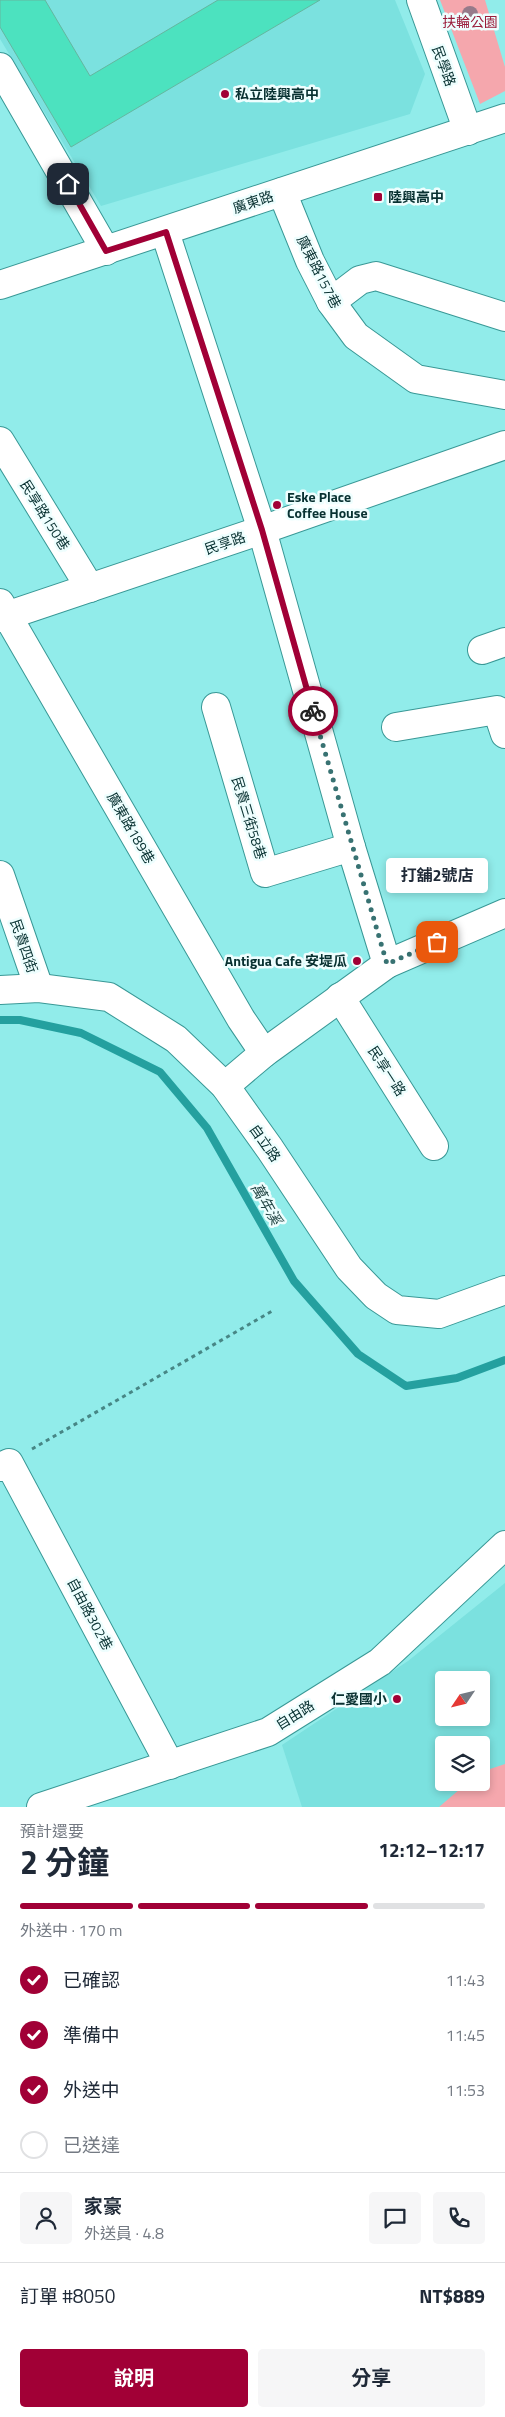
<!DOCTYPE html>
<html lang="zh-TW">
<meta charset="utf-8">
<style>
body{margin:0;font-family:"Titillium Web","Noto Sans TC",sans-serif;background:#f6f6f7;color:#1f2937;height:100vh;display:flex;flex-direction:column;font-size:19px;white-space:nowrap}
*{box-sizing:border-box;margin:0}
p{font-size:16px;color:#747a83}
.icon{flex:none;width:28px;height:28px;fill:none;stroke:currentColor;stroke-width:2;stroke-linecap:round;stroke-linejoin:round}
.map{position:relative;height:1807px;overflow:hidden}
.side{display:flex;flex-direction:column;background:#fff;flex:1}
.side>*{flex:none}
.needle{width:32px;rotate:235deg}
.controls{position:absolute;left:435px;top:1671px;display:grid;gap:10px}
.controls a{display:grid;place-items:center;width:55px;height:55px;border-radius:5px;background:#fff;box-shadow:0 2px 8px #0003;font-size:25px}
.pin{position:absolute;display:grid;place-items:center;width:42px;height:42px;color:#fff;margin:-21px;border-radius:10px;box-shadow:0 2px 8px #0006}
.courier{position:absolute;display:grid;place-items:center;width:50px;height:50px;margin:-25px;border:4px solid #a10036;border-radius:50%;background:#fff;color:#222;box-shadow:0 1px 6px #0007}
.bubble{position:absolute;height:35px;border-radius:5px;background:#fff;box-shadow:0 2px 8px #0003;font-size:16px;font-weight:700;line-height:35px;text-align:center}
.head em{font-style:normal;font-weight:700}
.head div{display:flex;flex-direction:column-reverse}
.head{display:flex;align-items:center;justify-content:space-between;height:85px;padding:0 20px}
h1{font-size:32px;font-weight:700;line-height:38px}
.bar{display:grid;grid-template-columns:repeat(4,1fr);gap:8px 5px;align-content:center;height:60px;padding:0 20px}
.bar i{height:6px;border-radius:4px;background:#e0e1e3}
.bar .on{background:#a10036}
.bar p{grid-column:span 4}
.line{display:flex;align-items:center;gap:12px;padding:0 20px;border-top:1px solid #e0e1e3}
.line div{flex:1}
.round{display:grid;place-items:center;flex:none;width:52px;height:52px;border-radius:5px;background:#f6f6f7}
ol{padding:0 20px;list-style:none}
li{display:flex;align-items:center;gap:15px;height:55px}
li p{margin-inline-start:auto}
li .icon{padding:5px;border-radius:50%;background:#a10036;color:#fff;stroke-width:4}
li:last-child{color:#747a83}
li i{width:28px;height:28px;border:2px solid #e0e1e3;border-radius:50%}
.button{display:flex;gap:10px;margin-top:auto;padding:10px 20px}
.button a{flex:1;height:58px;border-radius:5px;background:#a10036;color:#fff;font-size:20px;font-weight:700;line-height:58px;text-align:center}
.button a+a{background:#f6f6f7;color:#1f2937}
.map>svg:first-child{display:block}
.built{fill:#7be1df;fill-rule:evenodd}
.green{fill:#f5a7ad}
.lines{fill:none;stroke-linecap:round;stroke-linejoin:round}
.stream{stroke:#24a09f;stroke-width:8}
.building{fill:#4ce2bf;stroke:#64b69f}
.minor-casing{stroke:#399896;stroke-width:30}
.major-casing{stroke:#399896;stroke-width:30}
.path{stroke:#478685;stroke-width:3;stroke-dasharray:4 4;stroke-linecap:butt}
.minor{stroke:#fff;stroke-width:28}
.major{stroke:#fff;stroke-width:28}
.tree{fill:#967a8a}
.done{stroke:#387272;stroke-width:5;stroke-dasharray:0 9}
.route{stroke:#a10036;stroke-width:6}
.poi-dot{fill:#a10036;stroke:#eefefe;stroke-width:2}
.labels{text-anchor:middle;stroke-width:5;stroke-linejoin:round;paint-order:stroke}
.park-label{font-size:14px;fill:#9b1d3b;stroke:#eefefe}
.street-label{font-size:14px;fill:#083131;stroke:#eefefe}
.poi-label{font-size:14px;font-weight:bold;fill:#083131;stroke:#eefefe;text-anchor:start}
.water-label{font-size:15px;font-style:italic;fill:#264847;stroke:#eefefe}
</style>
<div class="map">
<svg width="505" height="1807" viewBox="0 0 505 1807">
<rect width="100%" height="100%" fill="#91ecea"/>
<g class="built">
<path d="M0,0H395L425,74L410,114L101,206L0,39Z"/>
<path d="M505,1583V1807H302L282,1745L408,1661ZM444,1680H481V1718H444ZM444,1745H481V1782H444Z"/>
</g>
<g class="green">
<path d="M440,0H485L505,67V91L480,104Z"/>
<path d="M505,1764V1807H439L467,1783L481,1782V1772Z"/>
</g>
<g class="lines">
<path class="stream" d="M0,1020H20L81,1033L160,1072L207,1128L294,1281L358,1354L406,1386L457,1378L505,1360"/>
</g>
<path class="building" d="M0,0H45L90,76L218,0H320L71,147L0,27Z"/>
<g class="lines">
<g class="minor-casing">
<g id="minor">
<path d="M421,0L468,131"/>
<path d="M0,67L106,251"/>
<path d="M282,192L310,261L331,302L356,336L416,379L505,395"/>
<path d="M165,232L262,530L351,847L387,964"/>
<path d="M0,285L505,118"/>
<path d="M331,302L360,280L376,276L505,317"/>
<path d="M0,441L90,588"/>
<path d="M0,603L241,1019L264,1053"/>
<path d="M0,618L262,530L505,445"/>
<path d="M482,650L505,642"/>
<path d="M216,707L265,873L351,847"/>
<path d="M396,727L497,710L505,734"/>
<path d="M0,875L39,988"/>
<path d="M0,990L39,988L109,997L176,1039L225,1086L270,1149L349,1268L376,1296L397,1310L439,1314L505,1290"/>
<path d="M340,997L434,1146"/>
<path d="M225,1086L264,1053L387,964L505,913"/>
<path d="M0,1467L9,1463L170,1765"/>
</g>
</g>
<g class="major-casing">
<path id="major" d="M41,1807L268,1732L380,1662L505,1545"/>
</g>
<path class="path" d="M32,1449L274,1310"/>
<use href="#minor" class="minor"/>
<use href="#major" class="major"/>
</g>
<circle class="tree" cx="470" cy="14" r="8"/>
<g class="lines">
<path class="done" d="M313,711L387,964L437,942"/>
<path class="route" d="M68,184L106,251L166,232L262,530L313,711"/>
</g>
<g class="poi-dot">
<circle cx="225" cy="94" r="5"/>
<rect x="373" y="192" width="10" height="10" rx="2.5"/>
<circle cx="277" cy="505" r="5"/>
<circle cx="357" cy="961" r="5"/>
<circle cx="397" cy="1699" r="5"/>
</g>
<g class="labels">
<g class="park-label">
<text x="470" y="27">扶輪公園</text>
</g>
<g class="street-label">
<text transform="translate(444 66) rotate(70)" y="5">民學路</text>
<text transform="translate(253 202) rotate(-19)" y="5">廣東路</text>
<text transform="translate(319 272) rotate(63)" y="5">廣東路157巷</text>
<text transform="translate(45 515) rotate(58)" y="5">民享路150巷</text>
<text transform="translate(225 543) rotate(-19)" y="5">民享路</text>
<text transform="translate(249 818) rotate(73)" y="5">民貴三街58巷</text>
<text transform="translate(131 828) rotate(60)" y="5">廣東路189巷</text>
<text transform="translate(24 946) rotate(71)" y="5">民貴四街</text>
<text transform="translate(387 1071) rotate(57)" y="5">民享一路</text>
<text transform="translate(265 1143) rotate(55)" y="5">自立路</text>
<text transform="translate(90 1614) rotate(62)" y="5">自由路302巷</text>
<text transform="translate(295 1715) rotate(-32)" y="5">自由路</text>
</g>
<g class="poi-label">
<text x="235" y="99">私立陸興高中</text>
<text x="388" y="202">陸興高中</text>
<text x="287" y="502">Eske Place<tspan x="287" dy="16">Coffee House</tspan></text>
<text x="347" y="966" text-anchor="end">Antigua Cafe 安堤瓜</text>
<text x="387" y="1704" text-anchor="end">仁愛國小</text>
</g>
<g class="water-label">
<text transform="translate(266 1204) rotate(60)" y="5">萬年溪</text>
</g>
</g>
</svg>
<div class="controls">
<a><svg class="needle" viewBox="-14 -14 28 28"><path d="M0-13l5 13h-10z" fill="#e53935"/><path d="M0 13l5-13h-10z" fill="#747a83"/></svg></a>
<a><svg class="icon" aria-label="layers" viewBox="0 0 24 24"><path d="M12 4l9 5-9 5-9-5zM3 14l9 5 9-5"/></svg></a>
</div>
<div class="pin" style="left:437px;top:942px;background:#ea580c"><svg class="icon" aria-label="bag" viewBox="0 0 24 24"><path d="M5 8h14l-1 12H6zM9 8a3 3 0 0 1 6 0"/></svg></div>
<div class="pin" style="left:68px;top:184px;background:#1f2937"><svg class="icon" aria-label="home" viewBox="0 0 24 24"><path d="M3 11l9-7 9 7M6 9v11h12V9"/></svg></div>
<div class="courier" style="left:313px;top:711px"><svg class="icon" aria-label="bike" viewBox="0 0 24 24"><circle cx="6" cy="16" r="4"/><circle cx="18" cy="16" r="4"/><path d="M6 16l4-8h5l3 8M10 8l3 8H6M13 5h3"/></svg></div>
<div class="bubble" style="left:386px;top:858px;width:102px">打舖2號店</div>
</div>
<section class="side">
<div class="head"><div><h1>2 分鐘</h1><p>預計還要</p></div><em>12:12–12:17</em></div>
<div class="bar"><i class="on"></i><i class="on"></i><i class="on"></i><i></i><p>外送中 · 170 m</p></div>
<ol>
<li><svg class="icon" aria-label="check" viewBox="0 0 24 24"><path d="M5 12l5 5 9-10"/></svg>已確認<p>11:43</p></li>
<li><svg class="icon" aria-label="check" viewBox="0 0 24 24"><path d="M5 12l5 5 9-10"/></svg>準備中<p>11:45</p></li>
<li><svg class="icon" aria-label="check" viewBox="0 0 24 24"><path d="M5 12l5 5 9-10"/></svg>外送中<p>11:53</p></li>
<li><i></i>已送達</li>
</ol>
<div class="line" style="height:90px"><a class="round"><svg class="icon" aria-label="person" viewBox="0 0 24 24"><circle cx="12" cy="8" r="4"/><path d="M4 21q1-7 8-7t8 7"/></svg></a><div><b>家豪</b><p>外送員 · 4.8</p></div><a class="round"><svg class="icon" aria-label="chat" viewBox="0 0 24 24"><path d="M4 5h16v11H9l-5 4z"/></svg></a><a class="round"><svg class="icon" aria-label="phone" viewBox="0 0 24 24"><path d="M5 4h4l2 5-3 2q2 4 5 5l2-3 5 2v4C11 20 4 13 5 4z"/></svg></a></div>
<div class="line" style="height:65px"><div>訂單 #8050</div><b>NT$889</b></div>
<div class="button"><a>說明</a><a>分享</a></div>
</section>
